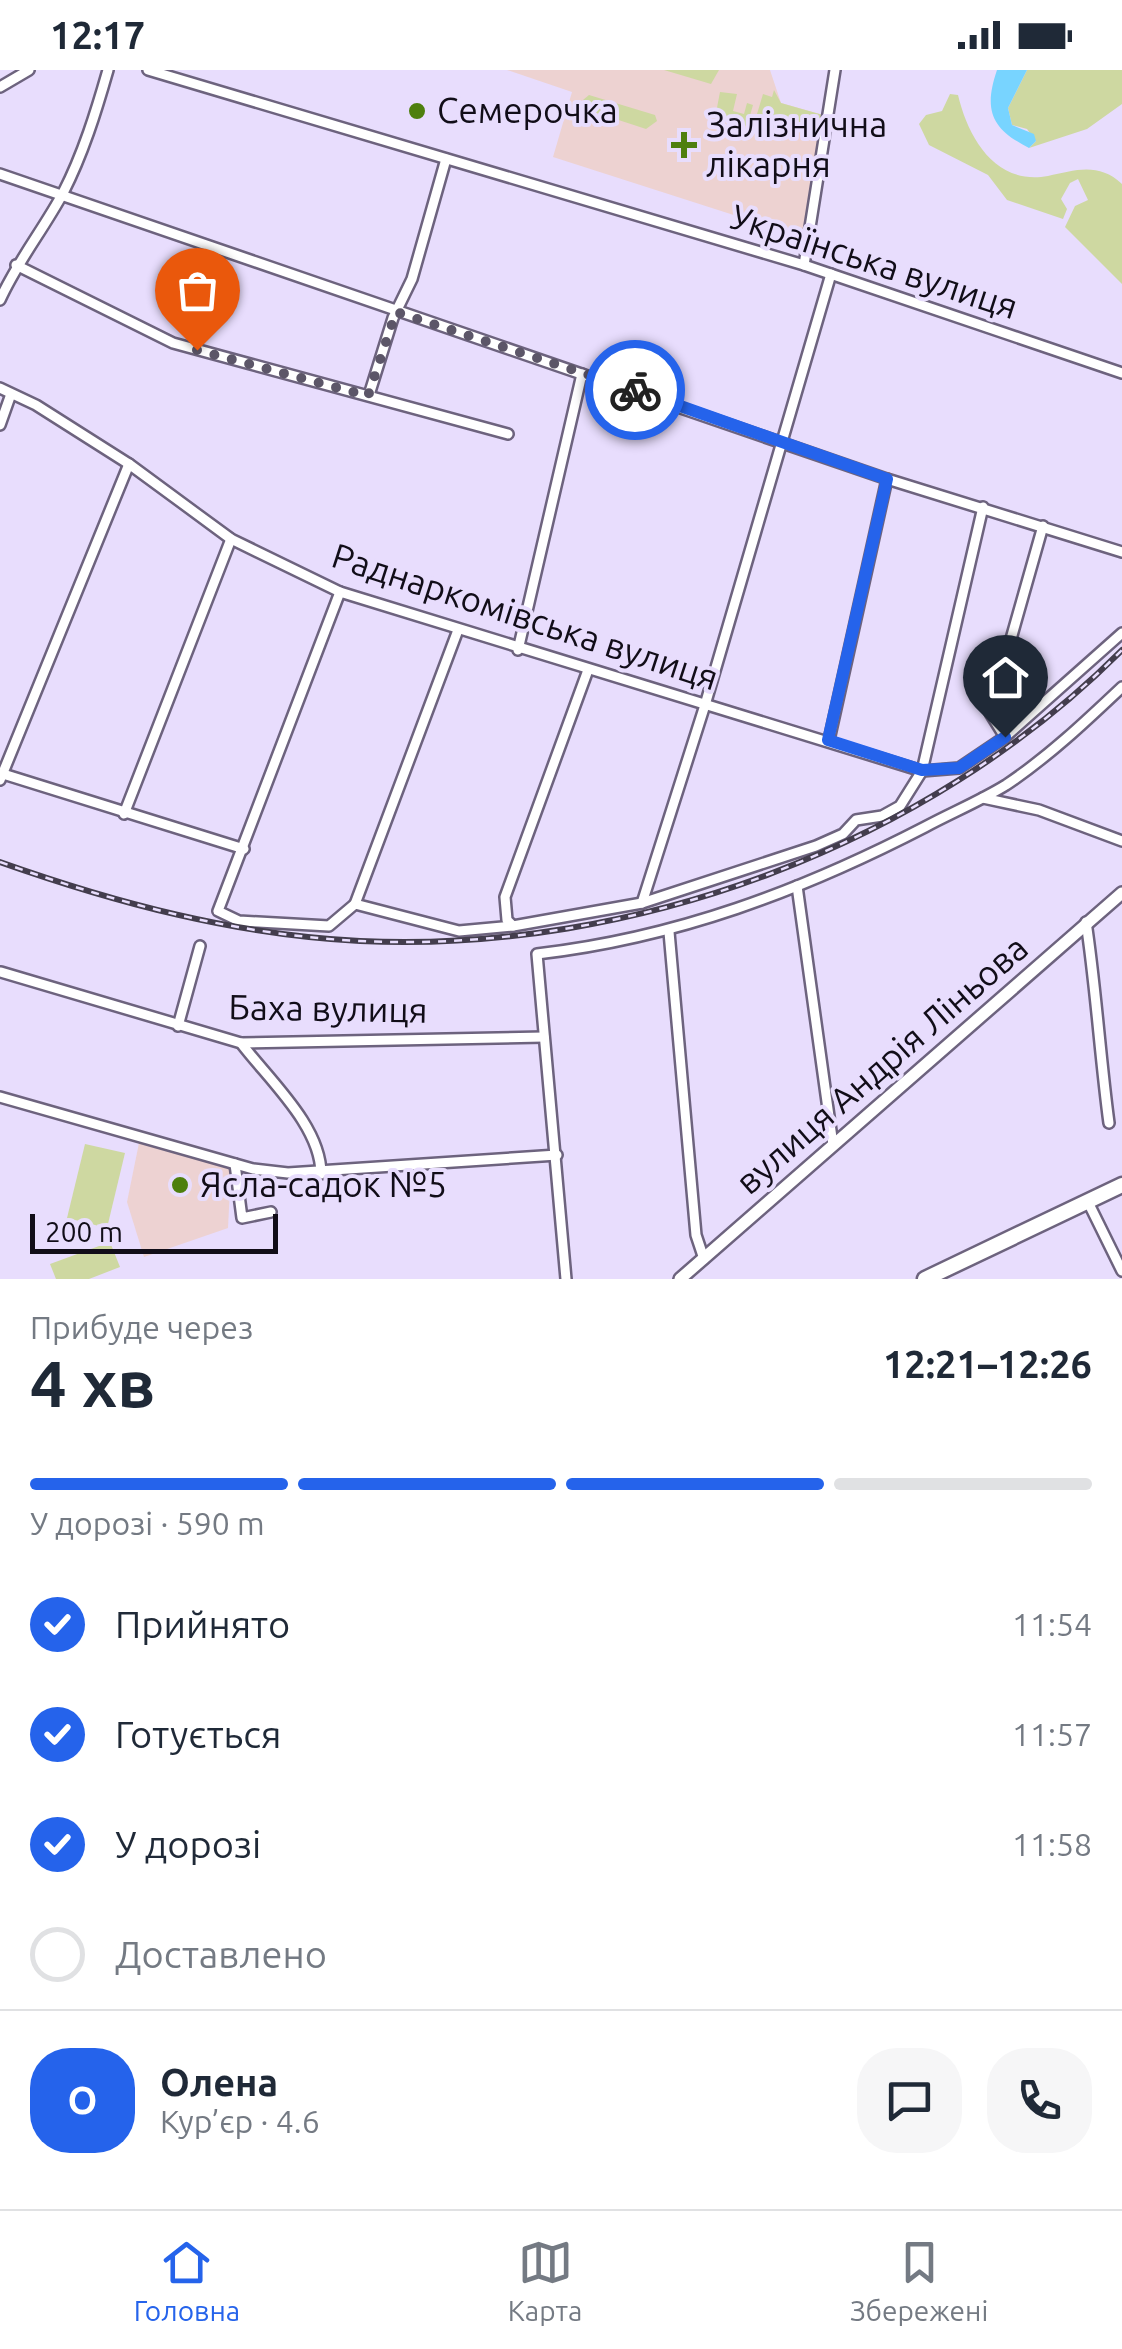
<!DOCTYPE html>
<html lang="uk">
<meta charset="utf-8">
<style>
body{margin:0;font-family:Ubuntu,sans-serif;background:#f6f6f7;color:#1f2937;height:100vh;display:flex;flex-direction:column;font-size:38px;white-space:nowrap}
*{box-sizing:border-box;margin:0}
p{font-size:32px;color:#747a83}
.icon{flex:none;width:55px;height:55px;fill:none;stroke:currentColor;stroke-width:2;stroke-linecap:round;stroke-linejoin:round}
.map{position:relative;height:1209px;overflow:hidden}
.drawer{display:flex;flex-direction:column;background:#fff;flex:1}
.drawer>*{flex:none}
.scale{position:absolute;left:30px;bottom:25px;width:248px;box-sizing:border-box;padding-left:10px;border:5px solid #110d18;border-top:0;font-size:28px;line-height:35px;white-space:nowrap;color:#110d18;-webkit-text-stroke:8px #e8ddfd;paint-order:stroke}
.pin{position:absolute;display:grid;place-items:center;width:85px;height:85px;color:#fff;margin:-102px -42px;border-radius:50% 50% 50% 0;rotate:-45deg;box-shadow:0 0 10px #0007}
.pin .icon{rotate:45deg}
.courier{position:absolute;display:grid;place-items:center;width:100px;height:100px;margin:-50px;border:8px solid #2563eb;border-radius:50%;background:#fff;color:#222;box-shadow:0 2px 12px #0007}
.summary em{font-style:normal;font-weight:600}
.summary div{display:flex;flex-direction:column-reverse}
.summary{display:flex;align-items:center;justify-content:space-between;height:170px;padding:0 30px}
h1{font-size:65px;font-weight:600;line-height:75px}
.bar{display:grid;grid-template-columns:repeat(4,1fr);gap:15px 10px;align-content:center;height:120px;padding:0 30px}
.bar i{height:12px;border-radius:8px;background:#e0e1e3}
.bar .active{background:#2563eb}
.bar p{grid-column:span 4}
.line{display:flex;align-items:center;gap:25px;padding:0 30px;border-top:2px solid #e0e1e3}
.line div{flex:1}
.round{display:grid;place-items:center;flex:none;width:105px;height:105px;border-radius:40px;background:#f6f6f7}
ol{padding:0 30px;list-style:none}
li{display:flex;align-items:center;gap:30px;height:110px}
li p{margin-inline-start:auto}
li .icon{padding:10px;border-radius:50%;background:#2563eb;color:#fff;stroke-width:4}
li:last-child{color:#747a83}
li i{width:55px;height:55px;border:5px solid #e0e1e3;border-radius:50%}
.status{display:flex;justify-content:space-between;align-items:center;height:70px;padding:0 50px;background:#fff;direction:ltr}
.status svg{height:28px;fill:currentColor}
.dock{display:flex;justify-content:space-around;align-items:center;height:140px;border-top:2px solid #e0e1e3;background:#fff;font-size:28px;color:#747a83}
.dock a{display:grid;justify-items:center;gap:5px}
.dock .active{color:#2563eb}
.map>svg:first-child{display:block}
.education{fill:#edd2d2}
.medical{fill:#edd2d1}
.green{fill:#ced8a1}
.water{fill:#78d4ff}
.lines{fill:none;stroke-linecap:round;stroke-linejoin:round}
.minor-casing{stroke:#6d637e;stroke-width:14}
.tertiary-casing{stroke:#6d637e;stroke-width:16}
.primary-casing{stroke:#6d637e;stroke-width:19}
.minor{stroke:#fff;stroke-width:9}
.tertiary{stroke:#fff;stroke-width:11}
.primary{stroke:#fff;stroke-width:14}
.rail-casing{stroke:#433d4d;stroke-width:6}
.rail{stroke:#e8ddfd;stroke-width:2.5;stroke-dasharray:8;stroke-linecap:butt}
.done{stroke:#5c5668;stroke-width:10;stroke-dasharray:0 18}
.route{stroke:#2563eb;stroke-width:12}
.poi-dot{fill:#4e7f0e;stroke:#e8ddfd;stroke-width:4}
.labels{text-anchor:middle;stroke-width:8;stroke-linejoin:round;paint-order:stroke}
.poi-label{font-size:35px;fill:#110d18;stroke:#e8ddfd;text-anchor:start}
.street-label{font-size:35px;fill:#110d18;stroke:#e8ddfd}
</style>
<div class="status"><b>12:17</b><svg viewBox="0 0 49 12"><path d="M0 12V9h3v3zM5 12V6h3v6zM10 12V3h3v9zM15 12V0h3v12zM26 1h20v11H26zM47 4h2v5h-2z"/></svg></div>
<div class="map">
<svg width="1122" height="1209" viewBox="0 0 1122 1209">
<rect width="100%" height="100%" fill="#e8ddfd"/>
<path class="education" d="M139,1073L231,1098L228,1158L144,1187L127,1132Z"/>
<path class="medical" d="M507,0H770L781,33L823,45L802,167L553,87L572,22Z"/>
<g class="green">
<path d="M664,0H719L711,14Z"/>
<path d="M1027,0H1122V34L1087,59L1029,78L1036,71L1027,59L1012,55L1008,38Z"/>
<path d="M774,20L781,33L823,45L819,67L813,66L809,55L788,48L782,71L757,60L755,53L765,56L767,48L757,44L763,24L772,27Z"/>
<path d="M720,22L737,24L733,41L744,44L747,33L753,35L747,56L715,48Z"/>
<path d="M950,24L958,25C968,67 995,116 1048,106C1075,100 1099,92 1122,114V214L1065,157L1075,136L1088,130L1078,109L1070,113L1061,129L1067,139L1063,149L1007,130L988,105L929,75L919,54L926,45L942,41Z"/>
<path d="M589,25L655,45L657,51L646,59L585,39L583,30Z"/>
<path d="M85,1074L125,1083L107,1158L67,1148Z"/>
<path d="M110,1172L120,1197L89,1209H56L50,1194Z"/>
</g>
<path class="water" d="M997,0H1027L1008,38L1012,55L1034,64L1036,71L1029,78C992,59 983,41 997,0Z"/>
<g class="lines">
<g class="minor-casing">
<g id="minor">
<path d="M148,0L804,195L1122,303"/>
<path d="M0,17L29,0"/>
<path d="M0,104L887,409L1122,482"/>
<path d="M16,195L173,273L508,364"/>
<path d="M804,195L835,0"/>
<path d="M0,230C17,192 43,160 63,123C83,84 96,42 108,0"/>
<path d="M0,318L36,335L129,394L231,469L340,522L922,701L959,698L1005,667L1122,563"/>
<path d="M369,325L393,248L412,209L446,89"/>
<path d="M0,355L11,324"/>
<path d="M340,522L218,841L239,851L329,856L355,834L459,861L513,856L642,833L816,776L843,764L856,750L882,746L900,736L922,701L983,437"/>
<path d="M518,580L582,304"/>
<path d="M1005,667L990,643L1043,456"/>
<path d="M829,670L887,409"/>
<path d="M0,703L244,779"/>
<path d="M0,710L129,394"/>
<path d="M983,728L1039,740L1122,771"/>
<path d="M124,744L231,469"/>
<path d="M797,816L833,1075"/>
<path d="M642,833L705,635L831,204"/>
<path d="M355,834L458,560"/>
<path d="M1086,852C1096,918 1100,986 1109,1053"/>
<path d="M513,856L507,850L505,827L588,600"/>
<path d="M669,862L696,1165L704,1189"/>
<path d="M1,902L241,973L544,967"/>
<path d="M178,956L200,876"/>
<path d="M241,973C269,1010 321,1056 321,1104"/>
<path d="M0,1027L253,1099L288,1103L557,1085"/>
<path d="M235,1094L242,1148L271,1142"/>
<path d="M1088,1132L1122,1201"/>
<path d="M566,1209L537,884C676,868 801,821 925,757C951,743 980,731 1006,715C1048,687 1085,652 1122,617"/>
</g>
</g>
<g class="tertiary-casing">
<path id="tertiary" d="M680,1209L1122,823"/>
</g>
<g class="primary-casing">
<path id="primary" d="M925,1209L1122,1115"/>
</g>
<use href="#minor" class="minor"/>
<use href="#tertiary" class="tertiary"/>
<use href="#primary" class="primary"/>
<g class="rail-casing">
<path id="rail" d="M0,792C116,833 236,865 360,871C634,884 928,775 1122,580"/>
</g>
<use href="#rail" class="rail"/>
</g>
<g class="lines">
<path class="done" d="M197,280L368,326L396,242L635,320"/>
<path class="route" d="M635,320L887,409L828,670L922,700L959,698L1005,667"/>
</g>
<g class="poi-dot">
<circle cx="417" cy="41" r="10"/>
<path d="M679 60h10v10h10v10h-10v10h-10v-10h-10v-10h10z"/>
<circle cx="180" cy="1115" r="10"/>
</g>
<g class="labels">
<g class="poi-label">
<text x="437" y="53">Семерочка</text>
<text x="706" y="67">Залізнична<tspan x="706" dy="40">лікарня</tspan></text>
<text x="200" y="1127">Ясла-садок №5</text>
</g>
<g class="street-label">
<text transform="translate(874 192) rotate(18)" y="12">Українська вулиця</text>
<text transform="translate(525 547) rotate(18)" y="12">Раднаркомівська вулиця</text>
<text transform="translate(328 939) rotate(1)" y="12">Баха вулиця</text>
<text transform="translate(882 995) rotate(-41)" y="12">вулиця Андрія Ліньова</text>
</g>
</g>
</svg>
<div class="scale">200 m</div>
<div class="pin" style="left:197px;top:280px;background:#ea580c"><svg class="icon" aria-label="bag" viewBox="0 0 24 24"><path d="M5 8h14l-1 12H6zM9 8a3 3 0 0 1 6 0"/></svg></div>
<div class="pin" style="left:1005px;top:667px;background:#1f2937"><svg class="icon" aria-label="home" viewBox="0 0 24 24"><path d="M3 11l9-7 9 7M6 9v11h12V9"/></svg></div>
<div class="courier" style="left:635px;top:320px"><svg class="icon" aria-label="bike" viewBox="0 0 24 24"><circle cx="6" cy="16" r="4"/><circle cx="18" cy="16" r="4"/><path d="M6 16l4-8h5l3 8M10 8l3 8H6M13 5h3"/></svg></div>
</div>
<section class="drawer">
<div class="summary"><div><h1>4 хв</h1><p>Прибуде через</p></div><em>12:21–12:26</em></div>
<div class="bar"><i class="active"></i><i class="active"></i><i class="active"></i><i></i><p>У дорозі · 590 m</p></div>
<ol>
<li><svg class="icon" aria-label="check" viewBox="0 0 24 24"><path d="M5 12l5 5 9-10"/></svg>Прийнято<p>11:54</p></li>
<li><svg class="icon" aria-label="check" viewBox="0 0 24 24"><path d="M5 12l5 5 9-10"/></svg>Готується<p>11:57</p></li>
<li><svg class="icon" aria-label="check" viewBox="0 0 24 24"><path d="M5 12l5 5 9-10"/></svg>У дорозі<p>11:58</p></li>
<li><i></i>Доставлено</li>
</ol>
<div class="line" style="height:180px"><b class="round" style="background:#2563eb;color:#fff">О</b><div><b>Олена</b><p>Кур’єр · 4.6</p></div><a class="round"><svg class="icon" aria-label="chat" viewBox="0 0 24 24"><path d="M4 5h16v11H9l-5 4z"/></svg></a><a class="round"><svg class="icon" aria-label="phone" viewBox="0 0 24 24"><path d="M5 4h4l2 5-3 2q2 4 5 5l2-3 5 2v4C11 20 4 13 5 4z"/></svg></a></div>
</section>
<nav class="dock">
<a class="active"><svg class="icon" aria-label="home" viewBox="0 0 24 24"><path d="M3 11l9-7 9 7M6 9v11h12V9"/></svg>Головна</a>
<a><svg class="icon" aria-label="map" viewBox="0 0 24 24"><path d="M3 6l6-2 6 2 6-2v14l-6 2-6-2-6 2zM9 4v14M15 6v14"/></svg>Карта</a>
<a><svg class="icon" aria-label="saved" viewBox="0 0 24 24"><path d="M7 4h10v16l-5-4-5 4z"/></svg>Збережені</a>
</nav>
